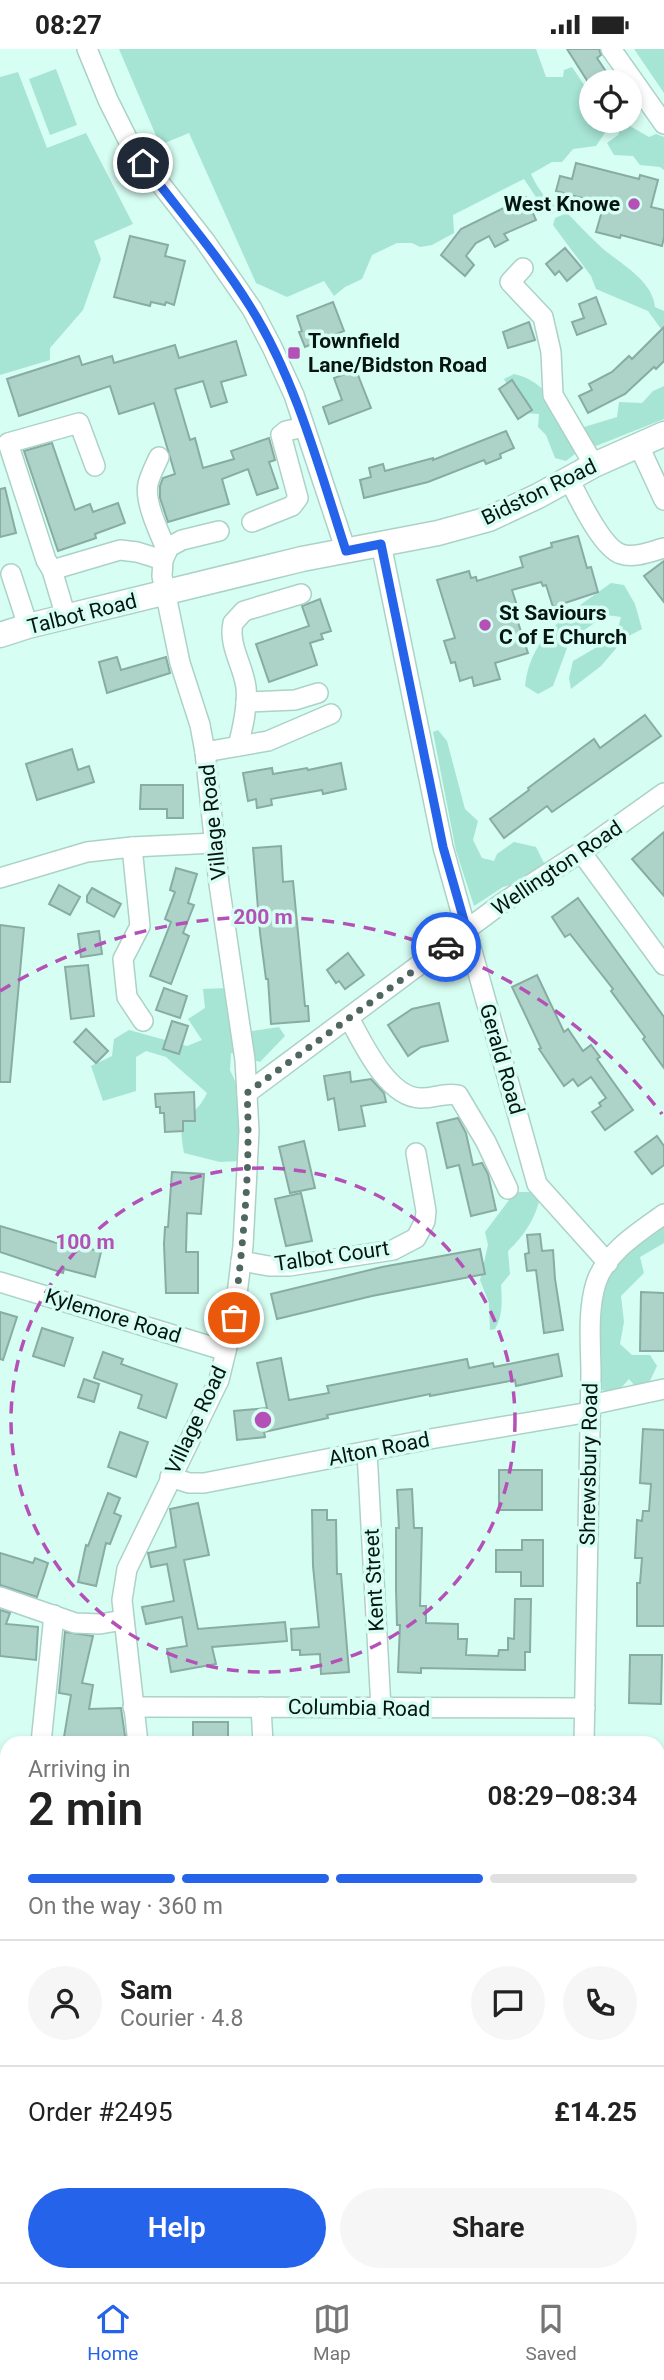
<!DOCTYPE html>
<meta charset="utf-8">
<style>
body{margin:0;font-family:Roboto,sans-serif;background:#f6f6f6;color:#222;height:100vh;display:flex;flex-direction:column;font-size:26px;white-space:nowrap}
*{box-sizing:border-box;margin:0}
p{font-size:23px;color:#767676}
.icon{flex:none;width:38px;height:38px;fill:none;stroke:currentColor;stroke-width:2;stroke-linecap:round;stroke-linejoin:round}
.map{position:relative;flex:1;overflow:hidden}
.side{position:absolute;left:0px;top:1687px;width:665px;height:546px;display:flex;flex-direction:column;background:#fff;border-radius:21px 21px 0 0;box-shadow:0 4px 10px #0003}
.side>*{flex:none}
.fabs{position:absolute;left:579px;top:21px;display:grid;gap:14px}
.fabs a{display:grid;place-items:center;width:63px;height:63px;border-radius:50%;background:#fff;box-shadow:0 4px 10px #0003;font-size:35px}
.pin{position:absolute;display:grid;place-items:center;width:60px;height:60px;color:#fff;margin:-30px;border:4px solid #fff;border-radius:50%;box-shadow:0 2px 7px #0007}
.courier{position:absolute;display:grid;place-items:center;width:70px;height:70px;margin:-35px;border:5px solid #2563eb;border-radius:50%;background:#fff;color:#222;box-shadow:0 2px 9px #0007}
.overview em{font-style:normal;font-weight:600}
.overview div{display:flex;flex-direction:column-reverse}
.overview{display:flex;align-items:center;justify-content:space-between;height:119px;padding:0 28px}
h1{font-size:46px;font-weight:600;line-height:52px}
.bar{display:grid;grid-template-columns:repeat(4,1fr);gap:10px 7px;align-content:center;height:84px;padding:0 28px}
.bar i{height:9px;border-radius:5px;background:#e0e0e0}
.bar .on{background:#2563eb}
.bar p{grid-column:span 4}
.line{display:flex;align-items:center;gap:18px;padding:0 28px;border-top:2px solid #e0e0e0}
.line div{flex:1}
.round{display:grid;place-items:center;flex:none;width:74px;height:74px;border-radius:37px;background:#f6f6f6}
.cta{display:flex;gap:14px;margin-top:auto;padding:14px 28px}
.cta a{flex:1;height:80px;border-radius:42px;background:#2563eb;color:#fff;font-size:28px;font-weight:600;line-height:80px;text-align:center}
.cta a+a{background:#f6f6f6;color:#222}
.status{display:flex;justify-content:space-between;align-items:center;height:49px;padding:0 35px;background:#fff;direction:ltr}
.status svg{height:19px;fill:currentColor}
.tabs{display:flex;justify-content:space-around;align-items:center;height:98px;border-top:2px solid #e0e0e0;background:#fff;font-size:19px;color:#767676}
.tabs a{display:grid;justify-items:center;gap:4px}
.tabs .on{color:#2563eb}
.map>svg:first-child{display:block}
.green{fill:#a6e4d4}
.building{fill:#add3c8;stroke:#88aca2;stroke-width:2}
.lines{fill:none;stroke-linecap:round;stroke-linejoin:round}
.minor-casing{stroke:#acd2c8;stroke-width:22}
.major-casing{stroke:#acd2c8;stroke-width:27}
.minor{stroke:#fff;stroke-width:19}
.major{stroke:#fff;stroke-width:24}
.done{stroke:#506761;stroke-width:7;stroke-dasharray:0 12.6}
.route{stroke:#2563eb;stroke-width:9}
.ring{fill:none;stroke:#b451b7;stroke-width:3.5;stroke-dasharray:12 9}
.poi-dot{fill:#b451b7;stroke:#d7fef3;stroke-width:2.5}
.labels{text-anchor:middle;stroke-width:7;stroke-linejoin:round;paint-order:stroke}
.poi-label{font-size:21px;font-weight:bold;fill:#071512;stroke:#d7fef3;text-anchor:start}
.street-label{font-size:21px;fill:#071512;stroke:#d7fef3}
.centre{fill:#b451b7;stroke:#d7fef3;stroke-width:3.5}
.ring-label{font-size:21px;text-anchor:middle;font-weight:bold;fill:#b451b7;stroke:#d7fef3;stroke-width:7;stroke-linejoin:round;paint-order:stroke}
</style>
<div class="status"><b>08:27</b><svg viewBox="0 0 49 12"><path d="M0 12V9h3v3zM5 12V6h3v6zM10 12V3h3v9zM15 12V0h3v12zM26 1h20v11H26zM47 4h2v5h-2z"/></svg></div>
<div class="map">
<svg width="664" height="2233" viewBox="0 0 664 2233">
<rect width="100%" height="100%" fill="#d7fef3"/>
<g class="green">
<path d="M119,0H536L546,28H563L564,21L572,18L591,46L592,72H607L609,78L596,97L573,100L562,113H552L531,125C538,140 546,152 561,160L552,165L540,154L524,130L453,166L454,184L432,196L420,198L412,194H397L372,206L362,230L345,238L334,247L324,232L287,248L256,234L189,84L160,96Z"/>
<path d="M634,0H664V44Z"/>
<path d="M56,20L77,76L50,86L29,30Z"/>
<path d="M18,23L47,99L86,84L133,175L94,192L101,210L83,261L50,299V311L0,326V28Z"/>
<path d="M623,73L649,88L656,85L664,88V121L660,118L640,116L633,107L614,106L607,94L618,86Z"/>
<path d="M567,164C579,176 590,188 602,199C621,215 653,232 655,258L664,262V284L648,262L596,240L591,227L553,176L555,169Z"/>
<path d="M514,325C544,331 561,361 579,384L575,405L566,412L555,409L546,386L538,378L539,365L523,364L504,330Z"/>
<path d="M664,337V370L596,397L587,391L584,378L617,368L619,353L642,354L653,342Z"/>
<path d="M611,534L624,536L635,555L642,580L625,589L601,617L571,640L569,629L573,612L616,587L621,568L606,566L570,591L553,637L538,645L525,637C531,583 572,563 611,534Z"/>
<path d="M438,681L447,692L465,760L478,772L473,791L482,809L494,812L497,805L514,793L536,798L546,818L528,832L503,838L474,857L456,802L433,683Z"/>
<path d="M227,939L246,983L279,978L285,987L260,1013L231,1004L230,1021L239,1041L240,1112L220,1113L184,1104C175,1055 191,1078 207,1044L166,1008L146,1002L136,1008V1042L103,1052L91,1017L112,1007L114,990L129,981L187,997L202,991L188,970L205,959L203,940Z"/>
<path d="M515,1143H532L540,1149C535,1170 524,1187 508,1202L510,1225L501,1236C502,1252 503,1266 495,1280L490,1281L489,1254L480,1231L488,1196L485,1183Z"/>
<path d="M664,1164V1194L640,1208L644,1224L621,1247L624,1273L620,1295L632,1306H650L657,1317L648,1336L637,1339L629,1330L620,1340L608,1344L599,1339L595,1254L615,1210Z"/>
</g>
<g class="building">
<path d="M567,0H599L601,6L597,9L613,33H588Z"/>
<path d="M576,114L639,130L640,126L658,131L651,158L664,161V188L662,197L621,186L620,189L596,183L604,155L556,142L560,127L572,130Z"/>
<path d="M526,148L536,171L504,185L508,191L495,198L489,187L476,194L466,207L474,216L465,227L441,206L461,180Z"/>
<path d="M130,187L168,196L165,207L185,212L174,256L166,253L165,256L151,253L150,257L114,248Z"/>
<path d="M565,199L582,219L567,232L559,222L555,226L546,215Z"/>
<path d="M596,248L606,275L577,286L572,273L584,269L579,255Z"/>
<path d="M333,253L344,282L305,298L299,283L302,282L297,267Z"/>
<path d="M529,273L535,291L508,299L503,283Z"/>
<path d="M664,278V312L656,320L654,318L625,345L588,364L579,347L592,341L589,335L612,323L629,307L632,310Z"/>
<path d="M236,292L246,326L221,333L227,353L211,358L203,332L175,340L190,391L195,389L203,419L234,410L231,402L269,389L275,411L269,413L278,439L257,446L248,420L222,430L229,455L168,473L160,449V437L163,429L175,425L154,354L119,365L110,337L19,367L7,330L79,307L82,316L112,307L114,314L175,296L179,309Z"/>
<path d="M356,321L371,359L329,375L323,358L342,351L334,329Z"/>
<path d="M512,331L532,361L518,370L499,340Z"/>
<path d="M506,382L514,399L500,405L501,409L486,415L484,411L428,433L364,449L360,431L371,428L369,419L383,415L385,422L433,409V411Z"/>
<path d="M52,394L75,461L90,455L93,463L118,454L125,474L95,485L96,489L58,502L24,402Z"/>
<path d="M5,439L16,484L0,488V440Z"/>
<path d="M578,487L587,519L591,518L598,543L553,558L546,536L543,537L541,533L512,541L519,563L515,564L528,604L495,614L500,630L474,637L472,628L460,632L455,613L451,614L444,592L455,589L437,531L469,522L471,529L476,528L477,532L523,518L520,508L552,498L551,494Z"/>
<path d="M664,512V553L644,527Z"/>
<path d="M320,550L331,582L321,585L323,590L310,594L317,616L269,633L256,595L309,577L302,557Z"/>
<path d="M117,608L121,621L166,608L170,624L107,644L99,613Z"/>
<path d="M645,666L661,687L552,763L547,757L504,789L490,770L529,741L528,739L594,690L600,699Z"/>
<path d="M72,700L78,721L89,717L94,733L37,751L26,715Z"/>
<path d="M341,714L346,740L323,745L322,741L271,750L272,756L257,759L256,750L248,752L243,724L272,719L273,725L307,719L308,721Z"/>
<path d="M141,736H183V769H167V760H140Z"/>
<path d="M664,783V847L632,810Z"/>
<path d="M281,797L283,833L293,832L305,957H308L309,972L271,975L268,930H266L260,884L253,799Z"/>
<path d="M176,819L197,825L188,854L194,856L183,884L189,887L171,935L150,927L171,873L165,870L175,843L170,841Z"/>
<path d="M59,836L80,848L70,866L49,855Z"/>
<path d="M92,839L121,855L114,868L87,853V847Z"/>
<path d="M578,849L664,968V1019L643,990L645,988L611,942L613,940L570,885L565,888L552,868Z"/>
<path d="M0,876L24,879L10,1033H0Z"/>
<path d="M99,882L102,905L81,908L78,885Z"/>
<path d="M348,904L364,926L345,940L339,932L336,934L327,921Z"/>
<path d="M88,916L94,967L71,970L65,918Z"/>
<path d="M537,926L564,983L568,980L583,1002L591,996L600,1008L597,1010L633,1061L605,1081L592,1063L601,1057L599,1054L606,1049L591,1028L578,1037L573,1030L564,1037L539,1000L541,999L512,938Z"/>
<path d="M164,939L187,947L180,969L156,961Z"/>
<path d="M439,954L448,992L421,998L408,1007L388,976L412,960Z"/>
<path d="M172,972L188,977L179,1005L163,1000Z"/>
<path d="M86,980L108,1002L96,1014L74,993Z"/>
<path d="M350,1023L351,1033L371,1030L384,1044L386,1053L361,1057L365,1077L339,1081L334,1049L328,1051L324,1027Z"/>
<path d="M194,1043L195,1072H183V1082L165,1083L164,1064H160V1058H156L155,1045Z"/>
<path d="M458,1069L466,1084L473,1116L482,1114L488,1125L496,1161L471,1167L459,1116L447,1119L437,1074Z"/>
<path d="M657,1087L664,1097V1116L652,1125L635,1103Z"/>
<path d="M304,1092L315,1139L290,1144L279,1098Z"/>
<path d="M172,1123L204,1125L201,1165L187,1164L186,1203H198V1244H166L164,1195L165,1178H168Z"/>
<path d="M301,1144L312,1192L286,1197L275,1150Z"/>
<path d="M0,1177L80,1201L81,1197L101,1203L95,1228L64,1220L63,1224L0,1203Z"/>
<path d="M540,1185L542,1202L553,1201L555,1230L563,1281L544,1284L536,1221L527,1222L525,1205L529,1204L527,1186Z"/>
<path d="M480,1200L485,1225L372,1247L277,1270L271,1245L382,1218Z"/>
<path d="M641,1243L664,1244V1302H640Z"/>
<path d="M0,1263L17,1268L3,1311L0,1310Z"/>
<path d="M42,1279L73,1289L64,1317L33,1307Z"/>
<path d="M103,1303L123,1310L121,1315L177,1335L166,1369L138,1359L142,1346L94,1329Z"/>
<path d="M558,1305L562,1327L516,1337L515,1331L430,1347V1345L327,1366L328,1369L264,1383L265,1388L237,1391L234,1362L267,1359L257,1314L281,1309L289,1351L329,1344L327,1337L467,1310L469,1319L493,1314L494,1318Z"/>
<path d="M84,1330L99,1335L94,1353L78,1348Z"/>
<path d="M643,1380L664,1381V1577H637V1534H640L642,1509H635L637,1471L642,1472L643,1462H649L651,1435L640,1434Z"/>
<path d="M120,1383L148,1393L136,1428L108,1418Z"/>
<rect x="499" y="1421" width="43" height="40"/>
<path d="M412,1440L414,1479H422L420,1557H426V1574L458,1575V1590H467L466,1606L498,1607L499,1601H508V1589L514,1590L515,1550H531L530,1603H525V1621L421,1619V1624L398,1623L400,1576H397L396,1540V1479H399L397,1441Z"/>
<path d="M108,1444L120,1449L114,1464L121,1467L110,1495L106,1494L96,1537L78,1533L86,1496L88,1497Z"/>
<path d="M198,1454L209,1506L184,1511L198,1580L285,1573L287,1592L212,1598L216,1615L171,1623L167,1600L187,1597L182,1568L146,1575L142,1558L174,1552L167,1515L151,1518L148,1504L176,1498L170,1460Z"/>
<path d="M312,1461H327V1471H336L337,1525H341L349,1623L321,1625L320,1605L300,1606V1601H292L291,1580L319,1578L313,1517Z"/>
<path d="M522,1491H543V1537H521V1523H496V1501H522Z"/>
<path d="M0,1504L33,1514L35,1509L48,1514L37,1548L0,1536Z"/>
<path d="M0,1561L10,1564L6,1575L38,1578L36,1611L0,1607Z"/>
<path d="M65,1583L93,1587L82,1634L93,1636L89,1660L121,1659L126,1694H63L71,1646L59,1644Z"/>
<path d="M630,1606H662L661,1655L629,1654Z"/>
<rect x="193" y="1673" width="35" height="21"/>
</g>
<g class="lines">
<g class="minor-casing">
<g id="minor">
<path d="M87,0L108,51L131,97L205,192L252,260L272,298L294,346L346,502"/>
<path d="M611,0L664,75"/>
<path d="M523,219L510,233L543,268L551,303L553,346L594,416"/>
<path d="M639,397L664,451"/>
<path d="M159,408C155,417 150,426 148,435C144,453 160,485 167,502"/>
<path d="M569,430C578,448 602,499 621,505C634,510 652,502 664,499"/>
<path d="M252,473L292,457L298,449L281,386L286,382L304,378"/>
<path d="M381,495L443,798L537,1135L608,1214"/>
<path d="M52,521L120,501L137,503L163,511"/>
<path d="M11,525L28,577"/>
<path d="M66,568L52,521L46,511L8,394L79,374L95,417"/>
<path d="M246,653L295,651L318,644"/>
<path d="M238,697C243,678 248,657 246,638C243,616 228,596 233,574L244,562L301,545"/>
<path d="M205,703L268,692L331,665"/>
<path d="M132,798L140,877L123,910L127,948L143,972"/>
<path d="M581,803L664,916"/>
<path d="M0,829L87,803L132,798L215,794"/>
<path d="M349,969C363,994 387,1048 420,1049C434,1050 442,1043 458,1046L486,1093L508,1140"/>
<path d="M247,1044L501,855L581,803L664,744"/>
<path d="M241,1212L269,1217H289L393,1201L416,1189L425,1172L426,1162L416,1104"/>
<path d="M0,1233L226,1302"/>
<path d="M590,1356L664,1340"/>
<path d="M367,1403L381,1659"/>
<path d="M170,1428L189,1434H204L430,1390L590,1363"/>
<path d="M0,1548L75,1574L100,1575L123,1571"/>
<path d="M133,1658L585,1659"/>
<path d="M261,1658L263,1694"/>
<path d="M41,1694L54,1566"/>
<path d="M138,1694L122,1551L127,1520L219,1331L234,1269L243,1197L249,1082L245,1011L219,835L205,703L200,676L180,614L162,527L163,511L169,498L182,491L219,482"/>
<path d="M584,1694L591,1326C591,1297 587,1263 596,1234C606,1203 639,1183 664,1165"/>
<path d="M0,1818L7,1800"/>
<path d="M0,1865L7,1872"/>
<path d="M0,2035L7,2042"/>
<path d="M658,2065L664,2062"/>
<path d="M0,2213L7,2207"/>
<path d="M134,2226L139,2233"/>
<path d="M255,2226L258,2233"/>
<path d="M173,2233L182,2226"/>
<path d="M337,2233C350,2227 367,2224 378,2233"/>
<path d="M567,2233L598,2228"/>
</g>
</g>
<g class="major-casing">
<path id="major" d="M0,586L28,577L302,510L438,484L489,470L538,447L594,416L664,385"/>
</g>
<use href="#minor" class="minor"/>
<use href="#major" class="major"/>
</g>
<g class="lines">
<path class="done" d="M234,1269C243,1194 251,1120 247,1044L446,898"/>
<path class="route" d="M143,114C179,162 219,207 251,259C296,331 320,422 346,502L381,495L443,798L467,882L446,898"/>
</g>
<g class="ring">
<circle cx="263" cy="1371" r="252"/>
<path d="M0 942A503 503 0 0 1 662 1065"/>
</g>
<g class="poi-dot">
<circle cx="634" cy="155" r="7"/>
<rect x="287" y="297" width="14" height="14" rx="3.5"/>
<circle cx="485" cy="576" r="7"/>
</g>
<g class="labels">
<g class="poi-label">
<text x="620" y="162" text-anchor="end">West Knowe</text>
<text x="308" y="299">Townfield<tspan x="308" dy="24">Lane/Bidston Road</tspan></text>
<text x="499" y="571">St Saviours<tspan x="499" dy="24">C of E Church</tspan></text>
</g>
<g class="street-label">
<text transform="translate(539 443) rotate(-26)" y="7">Bidston Road</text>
<text transform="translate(82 565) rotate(-14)" y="7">Talbot Road</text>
<text transform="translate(213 773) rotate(-96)" y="7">Village Road</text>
<text transform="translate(557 819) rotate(-34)" y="7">Wellington Road</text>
<text transform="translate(502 1010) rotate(74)" y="7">Gerald Road</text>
<text transform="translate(332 1207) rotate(-8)" y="7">Talbot Court</text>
<text transform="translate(113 1267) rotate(17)" y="7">Kylemore Road</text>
<text transform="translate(196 1371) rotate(-65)" y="7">Village Road</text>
<text transform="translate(379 1400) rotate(-11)" y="7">Alton Road</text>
<text transform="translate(589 1415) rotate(-89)" y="7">Shrewsbury Road</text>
<text transform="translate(374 1531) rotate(-93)" y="7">Kent Street</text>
<text transform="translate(359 1659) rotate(1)" y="7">Columbia Road</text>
</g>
</g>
<circle cx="263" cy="1371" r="10" class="centre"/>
<g class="ring-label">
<text x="263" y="875">200 m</text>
<text x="85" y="1200">100 m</text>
</g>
</svg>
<div class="fabs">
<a><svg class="icon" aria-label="locate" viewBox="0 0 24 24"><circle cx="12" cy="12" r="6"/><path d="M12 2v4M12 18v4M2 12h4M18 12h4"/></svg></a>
</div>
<div class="pin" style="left:234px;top:1269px;background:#ea580c"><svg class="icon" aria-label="bag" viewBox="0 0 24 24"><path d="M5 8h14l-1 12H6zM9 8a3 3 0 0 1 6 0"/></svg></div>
<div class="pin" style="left:143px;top:114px;background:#1f2937"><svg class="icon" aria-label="home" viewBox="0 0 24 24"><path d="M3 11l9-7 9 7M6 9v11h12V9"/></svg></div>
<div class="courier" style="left:446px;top:898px"><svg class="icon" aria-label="car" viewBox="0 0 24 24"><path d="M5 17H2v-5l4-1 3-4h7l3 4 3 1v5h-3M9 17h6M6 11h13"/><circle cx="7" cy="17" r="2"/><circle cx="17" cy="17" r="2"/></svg></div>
<section class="side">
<div class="overview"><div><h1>2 min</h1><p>Arriving in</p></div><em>08:29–08:34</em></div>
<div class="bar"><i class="on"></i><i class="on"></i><i class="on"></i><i></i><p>On the way · 360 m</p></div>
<div class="line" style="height:126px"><a class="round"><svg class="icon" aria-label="person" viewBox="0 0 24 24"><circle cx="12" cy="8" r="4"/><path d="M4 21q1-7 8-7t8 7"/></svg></a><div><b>Sam</b><p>Courier · 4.8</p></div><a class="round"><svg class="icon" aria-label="chat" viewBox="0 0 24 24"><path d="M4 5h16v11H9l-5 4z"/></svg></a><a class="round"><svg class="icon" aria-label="phone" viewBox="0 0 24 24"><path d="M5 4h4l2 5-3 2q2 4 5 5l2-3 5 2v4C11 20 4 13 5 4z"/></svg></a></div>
<div class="line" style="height:91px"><div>Order #2495</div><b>£14.25</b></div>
<div class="cta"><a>Help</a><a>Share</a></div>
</section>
</div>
<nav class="tabs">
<a class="on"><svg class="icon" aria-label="home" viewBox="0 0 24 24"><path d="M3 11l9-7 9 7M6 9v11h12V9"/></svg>Home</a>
<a><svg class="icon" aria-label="map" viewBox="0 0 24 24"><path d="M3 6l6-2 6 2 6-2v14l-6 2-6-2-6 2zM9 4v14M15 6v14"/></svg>Map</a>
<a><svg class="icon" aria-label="saved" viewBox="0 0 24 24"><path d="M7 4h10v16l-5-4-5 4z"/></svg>Saved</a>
</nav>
